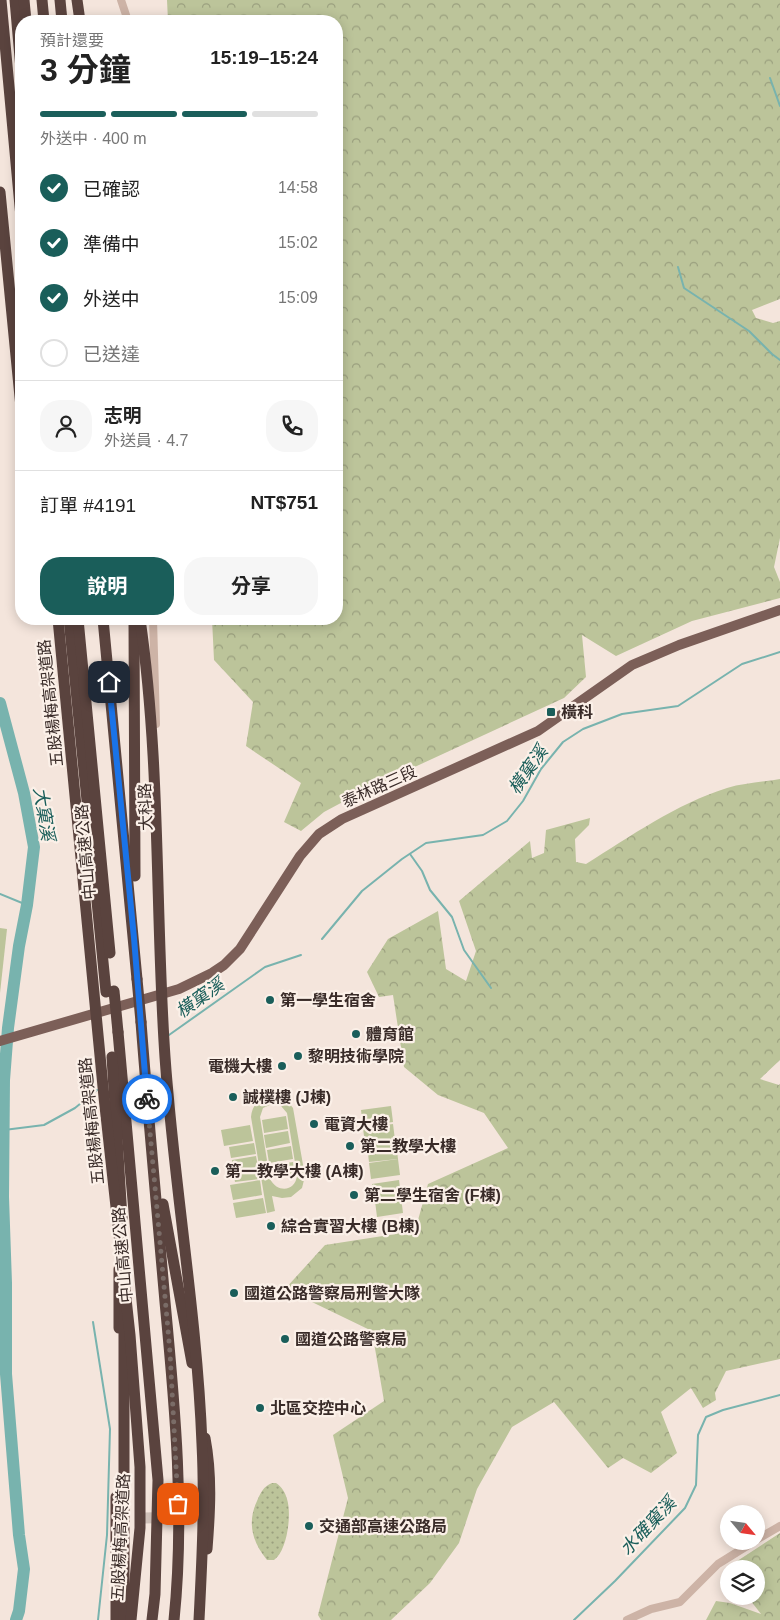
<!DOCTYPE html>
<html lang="zh-TW">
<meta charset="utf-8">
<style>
body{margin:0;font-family:Helvetica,"Noto Sans TC",sans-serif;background:#f6f6f6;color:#222;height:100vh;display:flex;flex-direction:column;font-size:19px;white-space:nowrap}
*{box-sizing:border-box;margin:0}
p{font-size:16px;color:#767676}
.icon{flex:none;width:28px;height:28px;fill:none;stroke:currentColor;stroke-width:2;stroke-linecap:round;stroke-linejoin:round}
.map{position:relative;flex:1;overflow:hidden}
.drawer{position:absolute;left:15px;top:15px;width:328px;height:610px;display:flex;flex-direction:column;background:#fff;border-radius:20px;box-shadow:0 2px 12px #0003}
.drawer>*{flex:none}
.needle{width:32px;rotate:119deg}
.tools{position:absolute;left:720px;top:1505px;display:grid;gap:10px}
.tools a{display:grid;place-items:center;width:45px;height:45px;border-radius:50%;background:#fff;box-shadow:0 2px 12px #0003;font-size:25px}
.pin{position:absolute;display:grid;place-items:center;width:42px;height:42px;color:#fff;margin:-21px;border-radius:10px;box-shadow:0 2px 8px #0006}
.courier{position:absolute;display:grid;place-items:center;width:50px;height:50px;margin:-25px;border:4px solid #1a73e8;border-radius:50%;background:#fff;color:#222;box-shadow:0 1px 6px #0007}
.summary em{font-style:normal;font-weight:700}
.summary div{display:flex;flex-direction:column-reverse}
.summary{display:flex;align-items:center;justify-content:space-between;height:85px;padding:0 25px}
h1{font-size:32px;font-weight:700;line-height:38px}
.bar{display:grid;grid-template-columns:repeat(4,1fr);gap:8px 5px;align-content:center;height:60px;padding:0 25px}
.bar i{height:6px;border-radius:4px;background:#e0e0e0}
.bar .active{background:#1a5e5a}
.bar p{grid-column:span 4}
.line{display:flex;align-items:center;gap:12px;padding:0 25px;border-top:1px solid #e0e0e0}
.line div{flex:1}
.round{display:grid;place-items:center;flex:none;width:52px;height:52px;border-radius:20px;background:#f6f6f6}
ol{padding:0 25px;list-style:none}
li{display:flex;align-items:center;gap:15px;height:55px}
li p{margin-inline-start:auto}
li .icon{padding:5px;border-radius:50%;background:#1a5e5a;color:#fff;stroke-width:4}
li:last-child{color:#767676}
li i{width:28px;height:28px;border:2px solid #e0e0e0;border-radius:50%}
.primary-button{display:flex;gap:10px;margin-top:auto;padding:10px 25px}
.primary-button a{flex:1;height:58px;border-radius:20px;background:#1a5e5a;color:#fff;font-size:20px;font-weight:700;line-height:58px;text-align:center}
.primary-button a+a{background:#f6f6f6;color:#222}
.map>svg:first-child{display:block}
.grass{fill:url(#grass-dots)}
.forest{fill:url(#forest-crowns)}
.park{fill:#bcc49a;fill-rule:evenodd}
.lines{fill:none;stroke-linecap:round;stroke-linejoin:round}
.stream{stroke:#78b3ae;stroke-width:2}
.river{stroke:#78b3ae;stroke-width:12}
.highway-tunnel{stroke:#cfc0b8;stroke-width:11;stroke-dasharray:11 5.5;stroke-linecap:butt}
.minor{stroke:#cdb3a6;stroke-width:8}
.major{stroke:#7c5f58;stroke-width:10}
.highway{stroke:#5a433e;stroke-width:11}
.highway-bridge{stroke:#5a433e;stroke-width:11}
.done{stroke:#7a6c67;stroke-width:5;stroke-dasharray:0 9}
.route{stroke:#1a73e8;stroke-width:6}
.poi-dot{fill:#1a5e5a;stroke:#fbf0e8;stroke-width:2}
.labels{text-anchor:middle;stroke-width:4.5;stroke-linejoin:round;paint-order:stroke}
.street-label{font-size:16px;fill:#392b28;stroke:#fbf0e8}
.poi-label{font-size:16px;font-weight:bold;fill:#392b28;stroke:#fbf0e8;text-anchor:start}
.water-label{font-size:18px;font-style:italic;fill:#1a5e5a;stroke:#fbf0e8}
</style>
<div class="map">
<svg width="780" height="1620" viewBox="0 0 780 1620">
<defs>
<pattern id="grass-dots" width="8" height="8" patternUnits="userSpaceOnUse" patternTransform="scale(1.25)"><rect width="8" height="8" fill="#bcc49a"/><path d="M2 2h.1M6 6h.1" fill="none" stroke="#9a9f7e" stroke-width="1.8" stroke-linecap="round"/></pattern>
<pattern id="forest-crowns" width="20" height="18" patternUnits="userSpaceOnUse" patternTransform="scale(1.25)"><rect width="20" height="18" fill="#bcc49a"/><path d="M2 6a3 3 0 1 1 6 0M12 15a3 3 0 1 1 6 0" fill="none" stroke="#9a9f7e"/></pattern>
</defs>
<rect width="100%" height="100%" fill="#f4e5dc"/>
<path class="grass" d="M272,1483H276C282,1487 285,1492 287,1499C292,1515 287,1551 274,1560H267C252,1542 247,1522 257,1501C261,1492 263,1487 272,1483Z"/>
<g class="forest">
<path d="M167,0H780V299L752,310L756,318L773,323L780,321V538L774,567L780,582V598L692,621L616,656L582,635L586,677L564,698L367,789L324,812L301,831L284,822L301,783L246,746L253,702L214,660L212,619H336V21H168Z"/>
<path d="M780,779V1060L760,1079L779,1085L780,1084V1359L726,1371L715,1393L716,1400L703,1408L691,1388L661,1412L677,1453L651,1473L623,1458L608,1468L554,1402L512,1427L477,1489L459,1543L430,1583L391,1620H321L318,1615L348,1498L333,1435L384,1401L372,1331L285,1289L325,1245L415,1231L428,1184L508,1148L484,1113L438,1095L404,1067L393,995L379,997L367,972L388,939L438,911L446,969L466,981L476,951L459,901L530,841L532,858L544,853L546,830L590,818L589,825L575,839L576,862L586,864C631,836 676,804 727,788C744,783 763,782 780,779Z"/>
<path d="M780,1533V1620H706L716,1601L730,1603L761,1614L747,1596H756V1569H729V1574L725,1569Z"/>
</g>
<g class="park">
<path d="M0,928L7,929L0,993Z"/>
<path d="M269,1095L284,1097L293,1108L305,1176L302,1188L291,1197L282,1198L272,1196L275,1211L267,1213L251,1117C252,1105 259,1099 269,1095ZM272,1104L281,1106L287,1113L297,1175C296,1191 278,1194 270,1179L260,1117L263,1108Z"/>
<path d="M391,1106L393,1122L363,1126L361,1110Z"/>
<path d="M286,1116L288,1129L264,1133L262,1120Z"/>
<path d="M393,1124L395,1140L365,1144L363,1128Z"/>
<path d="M250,1125L253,1141L224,1146L221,1130Z"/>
<path d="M288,1131L290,1143L266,1148L264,1135Z"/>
<path d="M396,1142L398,1159L369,1162L367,1145Z"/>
<path d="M254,1143L256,1154L231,1158L229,1147Z"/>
<path d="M291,1146L293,1159L269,1163L267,1150Z"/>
<path d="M256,1156L258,1167L233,1171L232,1160Z"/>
<path d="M398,1159L400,1175L371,1179L369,1163Z"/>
<path d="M293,1162L295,1174L271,1178L269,1166Z"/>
<path d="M258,1168L259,1179L235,1182L233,1172Z"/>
<path d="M260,1180L262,1195L233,1200L230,1185Z"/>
<path d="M399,1180L401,1196L374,1200L372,1184Z"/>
<path d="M401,1197L403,1213L377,1217L375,1201Z"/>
<path d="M263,1198L266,1213L236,1218L233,1203Z"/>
</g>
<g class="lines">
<g class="stream">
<path d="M770,78L780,106"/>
<path d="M678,267L684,288L749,331L772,354L780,360"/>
<path d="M410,854L422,871L430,890L452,917L464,950L491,988"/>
<path d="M0,894L27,905"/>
<path d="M322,939L362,891L402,859L426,843L483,835L507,821L523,801L541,769L563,742L583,729L622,714L678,706L742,664L780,652"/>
<path d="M169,1035L265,967L301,955"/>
<path d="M4,1130L44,1125L75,1108L97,1090"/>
<path d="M93,1322L110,1429L107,1535L98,1620"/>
<path d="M574,1620L615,1581L685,1508L696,1485L698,1435L706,1417L723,1410L780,1395"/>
</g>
<path class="river" d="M0,703L24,793L34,847L27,905L19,946L8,1028L4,1080L3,1197L6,1283V1374L19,1535L24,1569L19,1611L16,1620"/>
<path class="highway-tunnel" d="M144,1518L196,1517"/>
<g class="minor">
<path d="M121,0L128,21"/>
<path d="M153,619L156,724"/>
<path d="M756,1540L780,1526"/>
<path d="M627,1620L651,1609L680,1602L718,1564L755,1541"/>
</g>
<path class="major" d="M0,1041L179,989L212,973L224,965L240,949L300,856L319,834L342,819L538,731L632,665L679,645L780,610"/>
<g class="highway">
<path d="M1,0L21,217"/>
<path d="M15,0L21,69"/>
<path d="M24,0L26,21"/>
<path d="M42,0L44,21"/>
<path d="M60,0L62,21"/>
<path d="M77,0L80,21"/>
<path d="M0,192L21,407"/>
<path d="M69,619L106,992"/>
<path d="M78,619L110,953"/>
<path d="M103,619L137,979"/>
<path d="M134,619L135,876"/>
<path d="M141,1022C148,1115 157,1209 165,1302C175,1407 185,1514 174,1620"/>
<path d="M118,1032L158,1480L155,1594L152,1620"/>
<path d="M112,1057L122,1218"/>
<path d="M163,1204L192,1363"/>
<path d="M119,1328V1269"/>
<path d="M205,1438C212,1475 210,1511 207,1549"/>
<path d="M116,1620V1497"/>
<path d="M124,1620V1319"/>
</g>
<g class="highway-bridge">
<path d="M58,619L104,1097L130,1335L140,1467V1528L131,1620"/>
<path d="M140,619C161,764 155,911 165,1057C174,1186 197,1314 202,1444C205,1503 202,1561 199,1620"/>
<path d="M137,979L141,1022"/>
<path d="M114,991L118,1032"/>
</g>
</g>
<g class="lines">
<path class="done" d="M147,1099L170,1352L178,1504"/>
<path class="route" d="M109,682L134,938L147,1099"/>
</g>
<g class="poi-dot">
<rect x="546" y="707" width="10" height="10" rx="2.5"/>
<circle cx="270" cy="1000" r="5"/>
<circle cx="356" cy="1034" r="5"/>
<circle cx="298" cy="1056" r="5"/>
<circle cx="282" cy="1066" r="5"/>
<circle cx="233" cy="1097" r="5"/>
<circle cx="314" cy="1124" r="5"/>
<circle cx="350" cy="1146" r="5"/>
<circle cx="215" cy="1171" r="5"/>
<circle cx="354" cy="1195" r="5"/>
<circle cx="271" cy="1226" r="5"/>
<circle cx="234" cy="1293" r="5"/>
<circle cx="285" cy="1339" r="5"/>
<circle cx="260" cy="1408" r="5"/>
<circle cx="309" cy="1526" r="5"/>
</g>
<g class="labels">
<g class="street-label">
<text transform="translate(50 703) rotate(-96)" y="6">五股楊梅高架道路</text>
<text transform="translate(379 786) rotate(-24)" y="6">泰林路三段</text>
<text transform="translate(145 807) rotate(-92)" y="6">大科路</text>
<text transform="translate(85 852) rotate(-95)" y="6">中山高速公路</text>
<text transform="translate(91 1121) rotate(-96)" y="6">五股楊梅高架道路</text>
<text transform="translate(122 1255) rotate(-95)" y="6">中山高速公路</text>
<text transform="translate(120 1537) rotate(-87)" y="6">五股楊梅高架道路</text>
</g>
<g class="poi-label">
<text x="561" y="718">橫科</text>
<text x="280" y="1006">第一學生宿舍</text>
<text x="366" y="1040">體育館</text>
<text x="308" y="1062">黎明技術學院</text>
<text x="272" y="1072" text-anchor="end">電機大樓</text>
<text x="243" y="1103">誠樸樓 (J棟)</text>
<text x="324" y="1130">電資大樓</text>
<text x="360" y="1152">第二教學大樓</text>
<text x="225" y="1177">第一教學大樓 (A棟)</text>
<text x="364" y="1201">第二學生宿舍 (F棟)</text>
<text x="281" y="1232">綜合實習大樓 (B棟)</text>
<text x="244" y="1299">國道公路警察局刑警大隊</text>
<text x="295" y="1345">國道公路警察局</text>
<text x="270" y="1414">北區交控中心</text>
<text x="319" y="1532">交通部高速公路局</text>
</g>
<g class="water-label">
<text transform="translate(528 770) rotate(-55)" y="6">橫窠溪</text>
<text transform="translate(44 814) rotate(81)" y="6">大窠溪</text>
<text transform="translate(200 998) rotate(-35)" y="6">橫窠溪</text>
<text transform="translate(648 1526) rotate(-47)" y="6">水確窠溪</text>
</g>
</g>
</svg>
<div class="tools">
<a><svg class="needle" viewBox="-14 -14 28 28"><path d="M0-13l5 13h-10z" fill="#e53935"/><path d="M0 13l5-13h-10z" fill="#767676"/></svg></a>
<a><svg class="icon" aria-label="layers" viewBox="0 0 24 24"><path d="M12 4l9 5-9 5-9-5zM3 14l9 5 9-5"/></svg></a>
</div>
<div class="pin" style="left:178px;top:1504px;background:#ea580c"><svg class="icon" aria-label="bag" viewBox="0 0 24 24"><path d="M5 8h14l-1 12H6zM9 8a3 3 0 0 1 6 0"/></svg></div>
<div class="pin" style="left:109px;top:682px;background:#1f2937"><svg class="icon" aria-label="home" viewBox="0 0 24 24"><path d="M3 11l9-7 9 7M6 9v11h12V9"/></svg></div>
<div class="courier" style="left:147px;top:1099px"><svg class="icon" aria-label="bike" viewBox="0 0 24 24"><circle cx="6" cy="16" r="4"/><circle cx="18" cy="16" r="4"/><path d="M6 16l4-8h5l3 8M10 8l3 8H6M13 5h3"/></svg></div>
<section class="drawer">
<div class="summary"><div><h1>3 分鐘</h1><p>預計還要</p></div><em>15:19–15:24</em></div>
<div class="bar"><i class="active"></i><i class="active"></i><i class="active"></i><i></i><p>外送中 · 400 m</p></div>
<ol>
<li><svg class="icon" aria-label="check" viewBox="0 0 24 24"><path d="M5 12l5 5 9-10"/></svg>已確認<p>14:58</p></li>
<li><svg class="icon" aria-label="check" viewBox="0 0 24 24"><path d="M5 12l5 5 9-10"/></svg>準備中<p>15:02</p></li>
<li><svg class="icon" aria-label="check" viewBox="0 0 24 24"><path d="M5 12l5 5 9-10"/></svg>外送中<p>15:09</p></li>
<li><i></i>已送達</li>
</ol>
<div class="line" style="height:90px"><a class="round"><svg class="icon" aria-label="person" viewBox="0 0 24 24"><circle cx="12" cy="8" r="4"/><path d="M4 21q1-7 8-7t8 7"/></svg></a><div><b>志明</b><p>外送員 · 4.7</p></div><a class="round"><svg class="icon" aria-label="phone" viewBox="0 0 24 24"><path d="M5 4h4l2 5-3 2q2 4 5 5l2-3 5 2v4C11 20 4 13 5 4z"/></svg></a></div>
<div class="line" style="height:65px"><div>訂單 #4191</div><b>NT$751</b></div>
<div class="primary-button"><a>說明</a><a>分享</a></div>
</section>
</div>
